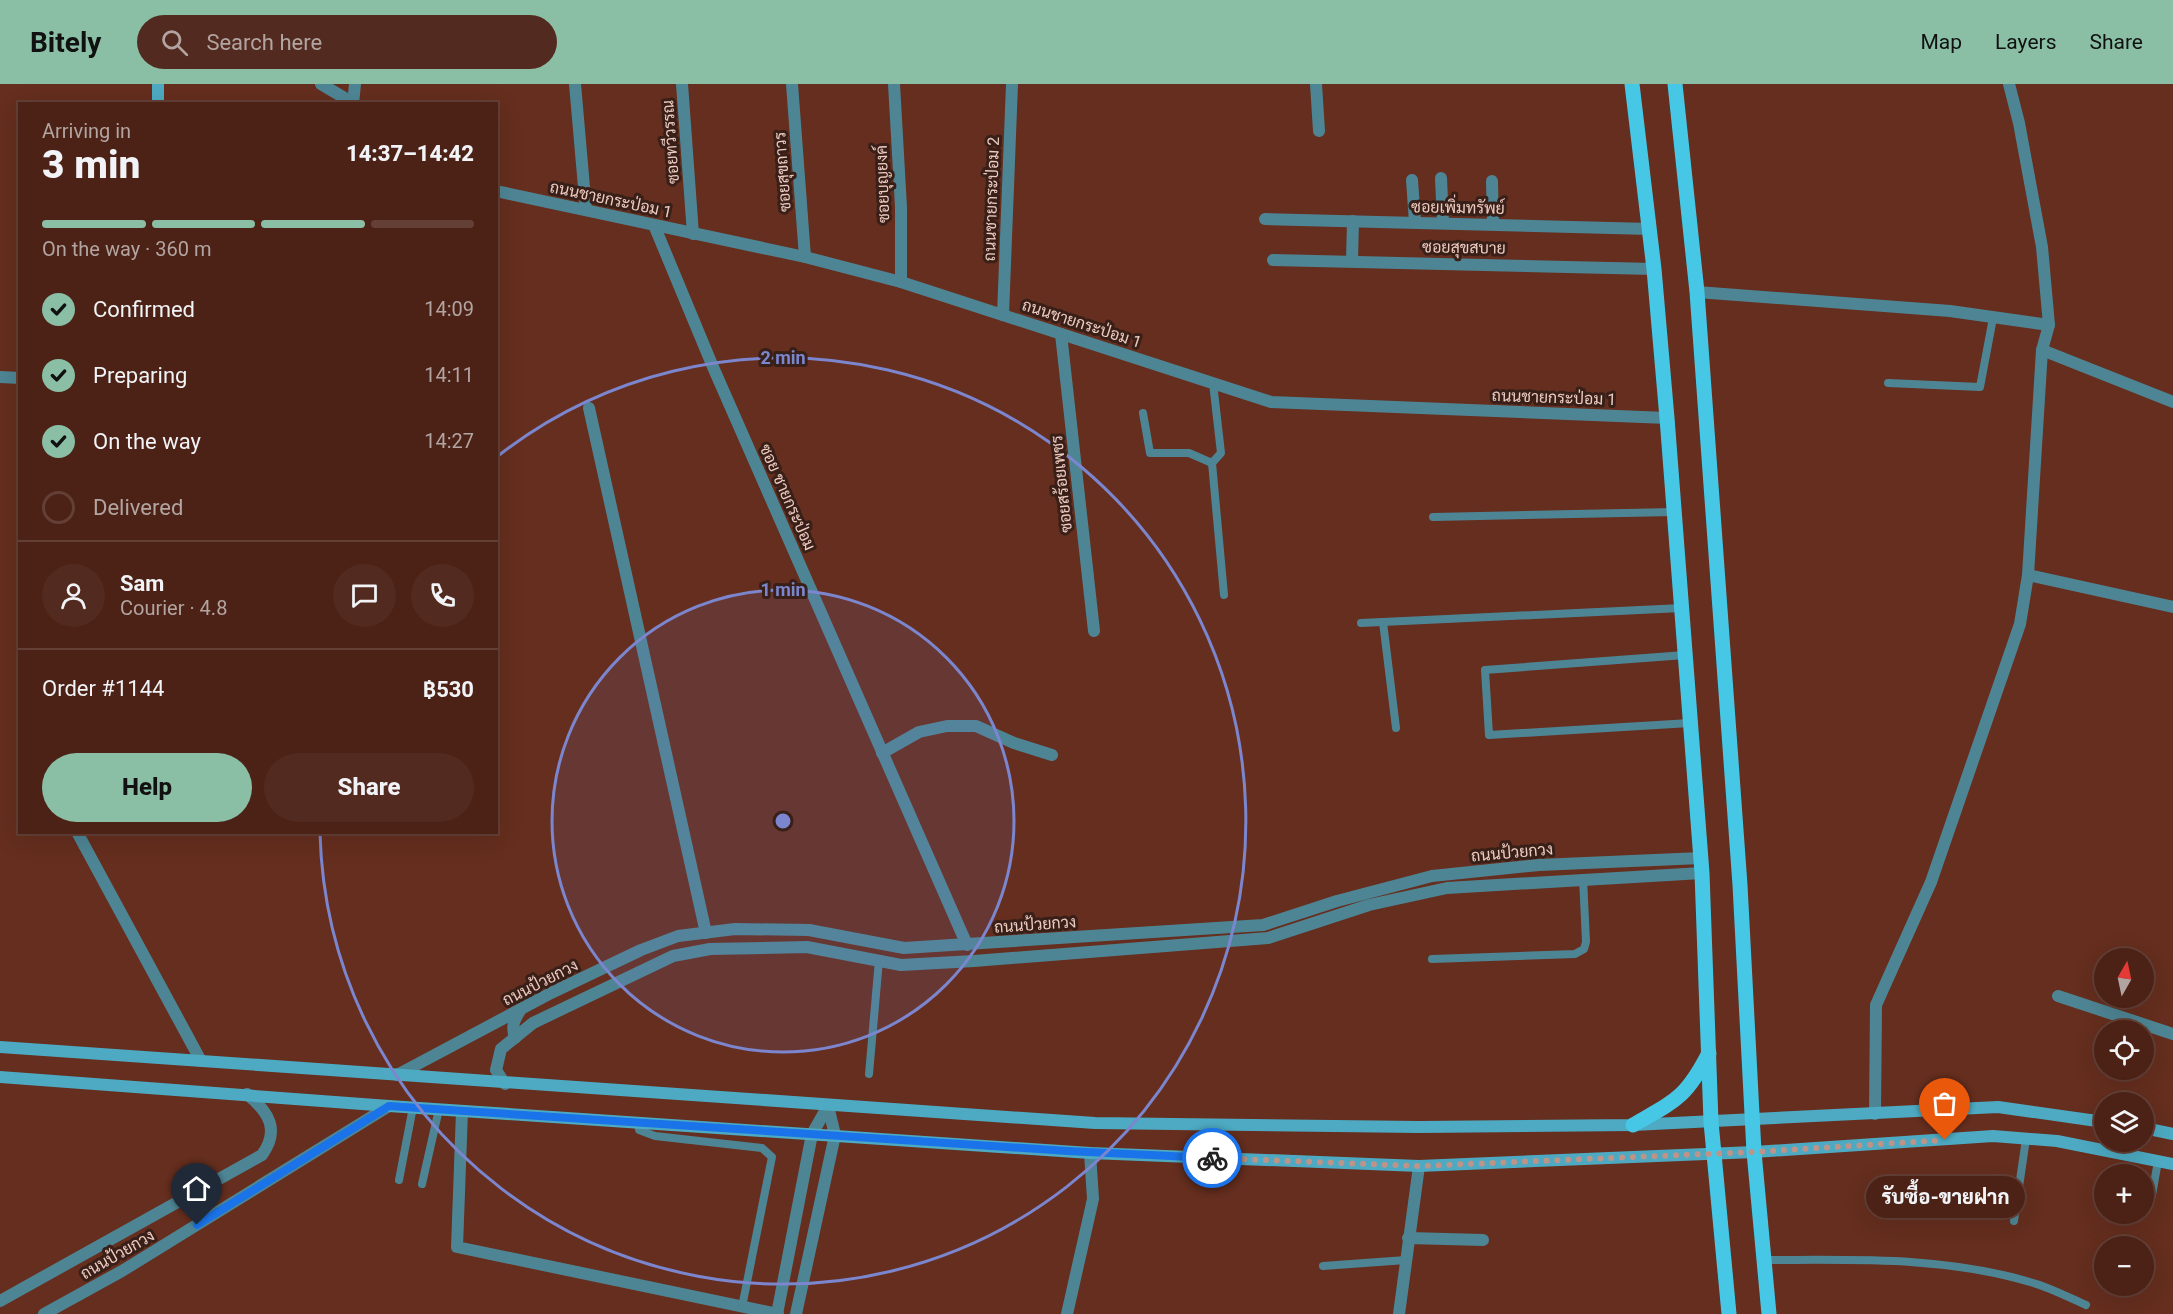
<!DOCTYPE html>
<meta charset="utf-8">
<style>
body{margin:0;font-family:Roboto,Sarabun,sans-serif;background:#532a1f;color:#f1f3f6;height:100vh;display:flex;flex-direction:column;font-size:22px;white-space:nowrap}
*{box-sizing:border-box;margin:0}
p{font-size:20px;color:#b2a4a1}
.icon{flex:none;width:33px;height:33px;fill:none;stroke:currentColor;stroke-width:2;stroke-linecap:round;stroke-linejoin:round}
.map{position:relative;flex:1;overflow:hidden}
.sheet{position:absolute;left:18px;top:18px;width:480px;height:732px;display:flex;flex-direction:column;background:#4c2216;border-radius:0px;box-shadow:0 6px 24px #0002,0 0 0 2px #633f35}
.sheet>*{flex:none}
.needle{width:39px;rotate:9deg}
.tools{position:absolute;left:2094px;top:864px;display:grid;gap:12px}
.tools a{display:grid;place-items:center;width:60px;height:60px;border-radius:50%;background:#4c2216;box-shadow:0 6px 24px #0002,0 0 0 2px #633f35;font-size:30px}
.pin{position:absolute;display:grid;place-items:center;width:51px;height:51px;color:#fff;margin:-62px -26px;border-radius:50% 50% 50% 0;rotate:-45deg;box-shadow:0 0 6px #0007}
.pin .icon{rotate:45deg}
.courier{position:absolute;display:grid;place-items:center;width:60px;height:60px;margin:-30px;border:4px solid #1a73e8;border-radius:50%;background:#fff;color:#222;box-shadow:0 2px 8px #0007}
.bubble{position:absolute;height:42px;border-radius:21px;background:#4c2216;box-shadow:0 6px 24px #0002,0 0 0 2px #633f35;font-size:20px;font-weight:800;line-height:42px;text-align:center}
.headline em{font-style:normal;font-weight:800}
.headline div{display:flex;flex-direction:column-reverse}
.headline{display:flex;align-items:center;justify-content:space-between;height:102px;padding:0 24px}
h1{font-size:39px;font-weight:800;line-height:45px}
.bar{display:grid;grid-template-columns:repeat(4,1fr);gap:9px 6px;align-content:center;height:72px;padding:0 24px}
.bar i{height:8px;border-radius:4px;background:#633f35}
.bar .active{background:#8abfa5}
.bar p{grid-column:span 4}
.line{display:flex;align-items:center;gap:15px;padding:0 24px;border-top:2px solid #633f35}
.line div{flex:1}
.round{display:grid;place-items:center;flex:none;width:63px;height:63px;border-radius:32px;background:#532a1f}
ol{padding:0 24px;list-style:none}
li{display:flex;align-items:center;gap:18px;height:66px}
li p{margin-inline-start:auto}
li .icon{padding:6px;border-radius:50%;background:#8abfa5;color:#111;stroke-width:4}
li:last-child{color:#b2a4a1}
li i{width:33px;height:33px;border:3px solid #633f35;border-radius:50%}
.action{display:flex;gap:12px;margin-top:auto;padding:12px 24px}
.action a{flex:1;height:69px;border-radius:36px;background:#8abfa5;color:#111;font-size:24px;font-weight:800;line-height:69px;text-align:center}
.action a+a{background:#532a1f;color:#f1f3f6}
header{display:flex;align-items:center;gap:36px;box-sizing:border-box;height:84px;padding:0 30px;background:#8abfa5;color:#111}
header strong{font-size:28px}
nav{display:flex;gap:33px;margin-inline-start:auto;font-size:21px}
.search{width:420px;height:54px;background:#532a1f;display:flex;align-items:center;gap:15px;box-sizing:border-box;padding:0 21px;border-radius:33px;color:#b2a4a1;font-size:22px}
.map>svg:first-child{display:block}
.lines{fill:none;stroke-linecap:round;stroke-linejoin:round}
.lane{stroke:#4e8594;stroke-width:8}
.street{stroke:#4e8594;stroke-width:12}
.secondary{stroke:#4daac2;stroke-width:12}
.primary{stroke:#47c7e6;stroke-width:15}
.done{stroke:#be9488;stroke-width:6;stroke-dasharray:0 10.8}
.route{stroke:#1a73e8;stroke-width:8}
.ring{fill:none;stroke:#7b86ce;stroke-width:3}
.labels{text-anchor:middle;stroke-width:6;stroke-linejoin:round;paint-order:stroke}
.street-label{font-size:16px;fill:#eecbc1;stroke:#381f18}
.centre{fill:#7b86ce;stroke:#381f18;stroke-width:3}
.ring-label{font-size:18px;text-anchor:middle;font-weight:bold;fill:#7b86ce;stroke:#381f18;stroke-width:6;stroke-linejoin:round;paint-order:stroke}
</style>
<header>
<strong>Bitely</strong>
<div class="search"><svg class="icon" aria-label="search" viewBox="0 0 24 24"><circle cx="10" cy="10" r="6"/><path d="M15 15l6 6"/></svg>Search here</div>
<nav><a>Map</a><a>Layers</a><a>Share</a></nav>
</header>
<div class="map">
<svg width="2173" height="1230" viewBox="0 0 2173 1230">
<rect width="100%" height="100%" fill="#652e1e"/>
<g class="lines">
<g class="lane">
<path d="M1213,299L1221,369L1212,379L1224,511"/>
<path d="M1888,299L1980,303L1993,234"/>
<path d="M1143,329L1150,369H1189L1212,379"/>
<path d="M1433,433L1674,428"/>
<path d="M1383,538L1396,644"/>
<path d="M1361,539L1682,524"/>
<path d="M1685,571L1485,586L1489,651L1690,639"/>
<path d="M1432,875L1575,870L1584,865L1586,858L1583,794"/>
<path d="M869,990L879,876"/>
<path d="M638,1039L639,1046L655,1052L762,1064L772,1073L742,1223"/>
<path d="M399,1096L413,1023"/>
<path d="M422,1100L439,1025"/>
<path d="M2152,1111L2158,1077"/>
<path d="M2014,1137L2026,1055"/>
<path d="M1764,1176C1853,1176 1943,1172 2030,1198C2049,1203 2068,1213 2086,1221"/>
<path d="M1323,1182L1406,1176"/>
</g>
<g class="street">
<path d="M321,0L353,19"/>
<path d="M575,0L586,126"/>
<path d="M682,0L693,150"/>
<path d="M792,0L805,173"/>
<path d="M894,0L901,123V198"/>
<path d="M1316,0L1319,47"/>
<path d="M353,20L355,0"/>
<path d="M1441,94L1443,139"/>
<path d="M1412,96L1415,138"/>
<path d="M1492,97L1493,140"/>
<path d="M496,107L805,173L901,198L1271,318L1667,334"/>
<path d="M1265,135L1650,145"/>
<path d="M654,141L713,283L967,861"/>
<path d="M1273,176L1654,185"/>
<path d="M1352,177L1353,137"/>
<path d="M1697,208L1950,227L2049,241"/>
<path d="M1003,231L1012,0"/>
<path d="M1061,250L1094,547"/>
<path d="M2042,266L2173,318"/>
<path d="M0,293L20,294"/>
<path d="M589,324L706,849"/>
<path d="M2028,491L2173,523"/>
<path d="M882,669L919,648L947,642H976L1014,659L1052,671"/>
<path d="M77,748L201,977"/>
<path d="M2058,912L2173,950"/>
<path d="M515,954C511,942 514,936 521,925"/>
<path d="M397,991L551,909L641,866L678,852L735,845L809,846L904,864L1263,841L1337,817L1432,792L1539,781L1701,774"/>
<path d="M505,1000L496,986L501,965L533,939L673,872L710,865L807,863L901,881L974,877L1268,854L1369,821L1447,804L1702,789"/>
<path d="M462,1027L457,1163L778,1230"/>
<path d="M1875,1030L1876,921L1931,798L2020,540L2028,491L2042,266L2049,241L2042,163L2019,39L2009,0"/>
<path d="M1408,1154L1483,1156"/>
<path d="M0,1217L262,1071C280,1046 269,1028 247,1010"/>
<path d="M44,1230L122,1187L389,1022"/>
<path d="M777,1230L812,1050L828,1022"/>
<path d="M796,1230L835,1051L828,1022"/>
<path d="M1067,1230L1093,1115L1090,1069"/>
<path d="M1399,1230L1419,1082"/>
</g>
<g class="secondary">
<path d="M158,0V20"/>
<path d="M0,963L1095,1039L1419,1043L1633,1041L1998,1023L2104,1038"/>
<path d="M0,993L389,1022L1090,1069L1419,1082L1754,1068L1993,1052L2057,1057L2173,1080"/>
<path d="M2144,1044L2173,1050"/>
</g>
<g class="primary">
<path d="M1632,0L1654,185L1667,334L1702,789L1711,1038L1729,1230"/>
<path d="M1675,0L1697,208L1740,801L1754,1068L1769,1230"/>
<path d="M1633,1041C1675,1017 1686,1014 1709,969"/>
</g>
</g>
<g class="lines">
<path class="done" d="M1212,1074L1419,1082L1754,1068L1945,1056"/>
<path class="route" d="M197,1141L389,1022L1068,1067L1212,1074"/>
</g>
<circle cx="783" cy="737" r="231" fill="#7b86ce" fill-opacity=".12"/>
<g class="ring">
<circle cx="783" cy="737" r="231"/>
<path d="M498 372A463 463 0 1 1 320 749"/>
</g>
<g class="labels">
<g class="street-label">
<text transform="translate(670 58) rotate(-94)" y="6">ซอยทวีวรรณ</text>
<text transform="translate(782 88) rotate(-94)" y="6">ซอยสุขถาวร</text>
<text transform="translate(882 100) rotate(-92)" y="6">ซอยบุญยงค์</text>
<text transform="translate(611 115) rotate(12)" y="6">ถนนชายกระป่อม 1</text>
<text transform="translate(991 115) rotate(-88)" y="6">ถนนชายกระป่อม 2</text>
<text transform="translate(1458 123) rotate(1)" y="6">ซอยเพิ่มทรัพย์</text>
<text transform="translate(1464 163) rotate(1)" y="6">ซอยสุขสบาย</text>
<text transform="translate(1082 239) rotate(18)" y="6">ถนนชายกระป่อม 1</text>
<text transform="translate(1554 313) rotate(2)" y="6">ถนนชายกระป่อม 1</text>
<text transform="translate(1061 400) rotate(-96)" y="6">ซอยสร้อยเพชร</text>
<text transform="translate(788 413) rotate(66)" y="6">ซอย ชายกระป่อม</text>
<text transform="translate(1512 768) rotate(-5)" y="6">ถนนป้วยกวง</text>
<text transform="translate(1035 840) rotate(-4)" y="6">ถนนป้วยกวง</text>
<text transform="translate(540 898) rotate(-27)" y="6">ถนนป้วยกวง</text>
<text transform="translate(117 1170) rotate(-30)" y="6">ถนนป้วยกวง</text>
</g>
</g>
<circle cx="783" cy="737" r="9" class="centre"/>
<g class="ring-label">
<text x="783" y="280">2 min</text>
<text x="783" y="512">1 min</text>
</g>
</svg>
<div class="tools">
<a><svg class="needle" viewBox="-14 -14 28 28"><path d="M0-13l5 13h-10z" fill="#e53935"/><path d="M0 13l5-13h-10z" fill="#b2a4a1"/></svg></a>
<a><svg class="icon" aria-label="locate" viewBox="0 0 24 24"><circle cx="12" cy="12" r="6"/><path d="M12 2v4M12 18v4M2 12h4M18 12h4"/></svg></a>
<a><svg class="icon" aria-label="layers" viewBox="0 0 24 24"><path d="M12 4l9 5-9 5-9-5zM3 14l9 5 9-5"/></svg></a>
<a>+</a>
<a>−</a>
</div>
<div class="pin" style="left:1945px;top:1056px;background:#ea580c"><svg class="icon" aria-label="bag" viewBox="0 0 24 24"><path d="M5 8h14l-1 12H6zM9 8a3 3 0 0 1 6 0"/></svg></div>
<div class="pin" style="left:197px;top:1141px;background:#1f2937"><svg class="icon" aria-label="home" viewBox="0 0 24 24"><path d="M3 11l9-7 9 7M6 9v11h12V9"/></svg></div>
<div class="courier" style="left:1212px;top:1074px"><svg class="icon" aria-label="bike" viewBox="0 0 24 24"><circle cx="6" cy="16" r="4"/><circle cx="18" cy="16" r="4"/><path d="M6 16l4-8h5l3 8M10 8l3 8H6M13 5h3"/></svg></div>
<div class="bubble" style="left:1866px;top:1092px;width:159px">รับซื้อ-ขายฝาก</div>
<section class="sheet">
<div class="headline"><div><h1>3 min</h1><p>Arriving in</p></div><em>14:37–14:42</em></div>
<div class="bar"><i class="active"></i><i class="active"></i><i class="active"></i><i></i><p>On the way · 360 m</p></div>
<ol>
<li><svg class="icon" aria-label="check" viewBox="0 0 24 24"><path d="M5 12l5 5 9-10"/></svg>Confirmed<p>14:09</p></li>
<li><svg class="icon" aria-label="check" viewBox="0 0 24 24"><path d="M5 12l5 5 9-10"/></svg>Preparing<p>14:11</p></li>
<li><svg class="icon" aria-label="check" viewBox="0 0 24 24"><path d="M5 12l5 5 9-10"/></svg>On the way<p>14:27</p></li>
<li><i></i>Delivered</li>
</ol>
<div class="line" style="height:108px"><a class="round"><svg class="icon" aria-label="person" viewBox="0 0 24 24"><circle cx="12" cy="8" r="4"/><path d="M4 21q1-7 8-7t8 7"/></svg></a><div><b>Sam</b><p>Courier · 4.8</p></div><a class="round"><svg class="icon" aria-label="chat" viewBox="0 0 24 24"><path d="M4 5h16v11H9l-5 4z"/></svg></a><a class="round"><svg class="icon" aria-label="phone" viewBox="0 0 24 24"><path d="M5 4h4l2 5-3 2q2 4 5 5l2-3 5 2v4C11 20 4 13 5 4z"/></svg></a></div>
<div class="line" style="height:78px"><div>Order #1144</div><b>฿530</b></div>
<div class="action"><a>Help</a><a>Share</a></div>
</section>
</div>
